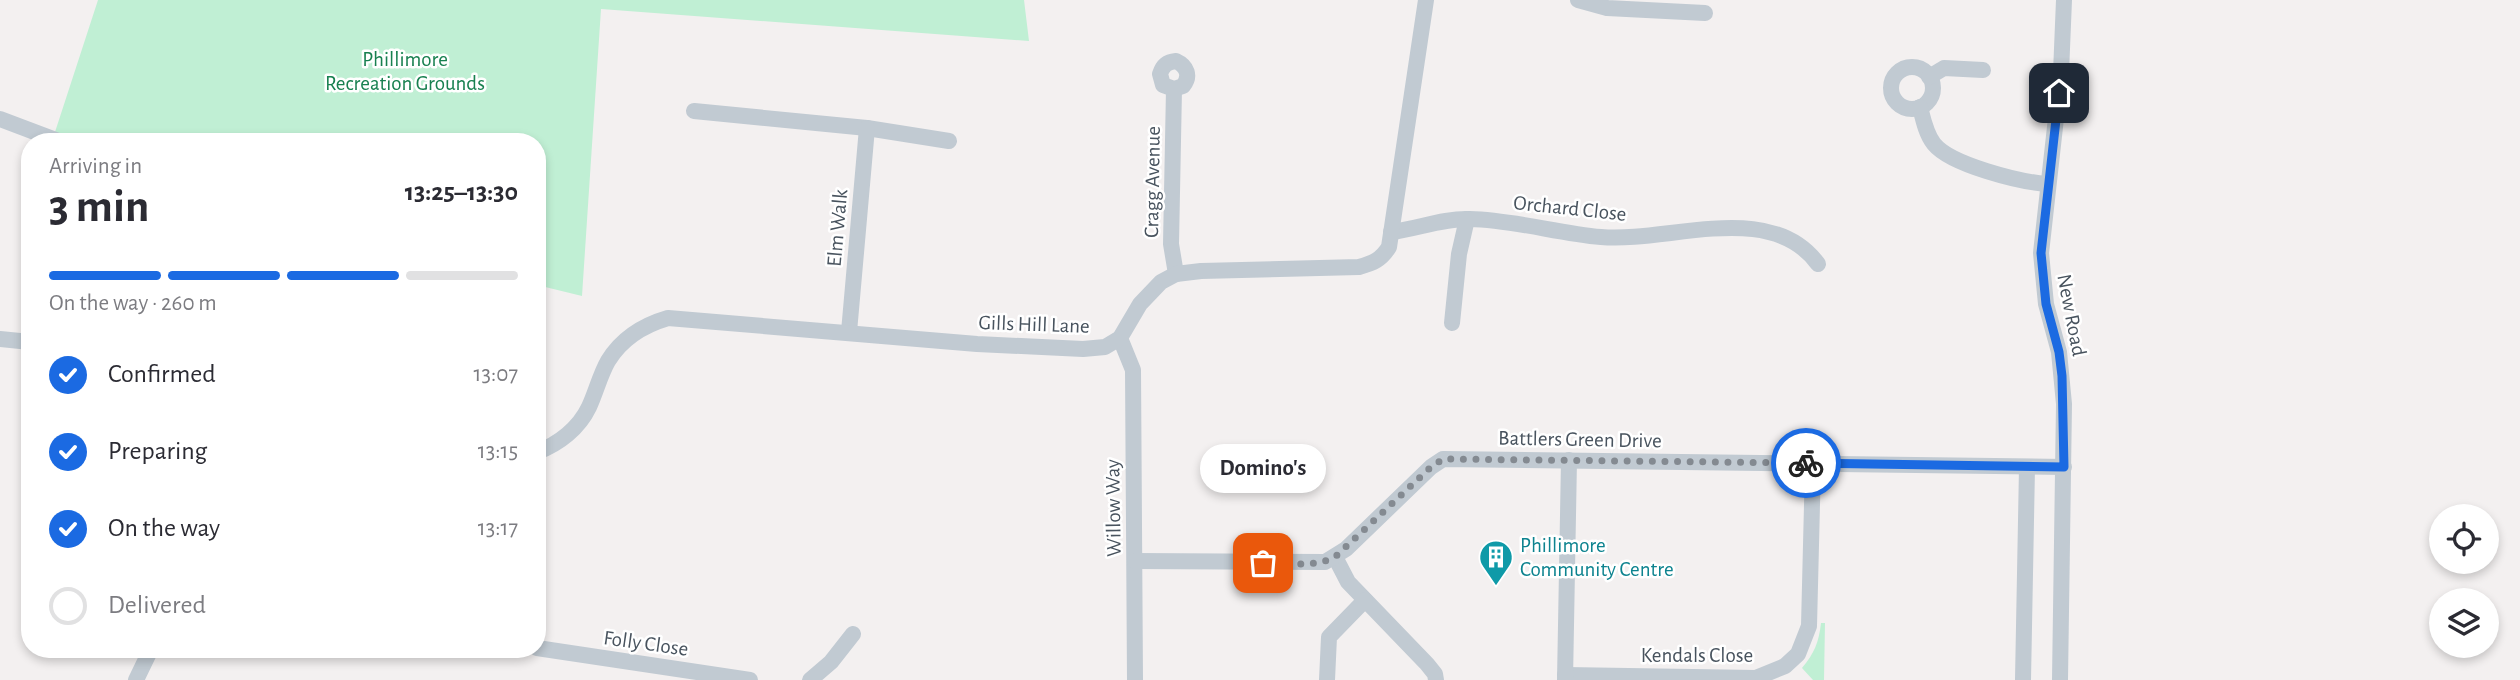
<!DOCTYPE html>
<meta charset="utf-8">
<style>
body{margin:0;font-family:"Alegreya Sans",sans-serif;background:#f7f7f7;color:#2b2b33;height:100vh;display:flex;flex-direction:column;font-size:26px;white-space:nowrap}
*{box-sizing:border-box;margin:0}
p{font-size:23px;color:#7c7c81}
.icon{flex:none;width:38px;height:38px;fill:none;stroke:currentColor;stroke-width:2;stroke-linecap:round;stroke-linejoin:round}
.map{position:relative;flex:1;overflow:hidden}
.side{position:absolute;left:21px;top:133px;width:525px;height:525px;display:flex;flex-direction:column;background:#fff;border-radius:28px;box-shadow:0 4px 10px #0003}
.side>*{flex:none}
.tools{position:absolute;left:2429px;top:504px;display:grid;gap:14px}
.tools a{display:grid;place-items:center;width:70px;height:70px;border-radius:50%;background:#fff;box-shadow:0 4px 10px #0003;font-size:35px}
.pin{position:absolute;display:grid;place-items:center;width:60px;height:60px;color:#fff;margin:-30px;border-radius:14px;box-shadow:0 4px 10px #0006}
.courier{position:absolute;display:grid;place-items:center;width:70px;height:70px;margin:-35px;border:5px solid #1b6ae2;border-radius:50%;background:#fff;color:#222;box-shadow:0 2px 9px #0007}
.bubble{position:absolute;height:49px;border-radius:24px;background:#fff;box-shadow:0 4px 10px #0003;font-size:23px;font-weight:700;line-height:49px;text-align:center}
.head em{font-style:normal;font-weight:700}
.head div{display:flex;flex-direction:column-reverse}
.head{display:flex;align-items:center;justify-content:space-between;height:119px;padding:0 28px}
h1{font-size:46px;font-weight:700;line-height:52px}
.bar{display:grid;grid-template-columns:repeat(4,1fr);gap:10px 7px;align-content:center;height:84px;padding:0 28px}
.bar i{height:9px;border-radius:5px;background:#e1e1e2}
.bar .on{background:#1b6ae2}
.bar p{grid-column:span 4}
ol{padding:0 28px;list-style:none}
li{display:flex;align-items:center;gap:21px;height:77px}
li p{margin-inline-start:auto}
li .icon{padding:7px;border-radius:50%;background:#1b6ae2;color:#fff;stroke-width:4}
li:last-child{color:#7c7c81}
li i{width:38px;height:38px;border:4px solid #e1e1e2;border-radius:50%}
.map>svg:first-child{display:block}
.green{fill:#c0efd4}
.lines{fill:none;stroke-linecap:round;stroke-linejoin:round}
.street{stroke:#c1cad2;stroke-width:16}
.done{stroke:#848a91;stroke-width:7;stroke-dasharray:0 12.6}
.route{stroke:#1b6ae2;stroke-width:9}
.labels{text-anchor:middle;stroke-width:5;stroke-linejoin:round;paint-order:stroke}
.park-label{font-size:21px;fill:#188050;stroke:#fff}
.street-label{font-size:21px;fill:#48535e;stroke:#fff}
.culture-label{font-size:21px;fill:#0d838f;stroke:#fff;text-anchor:start}
</style>
<div class="map">
<svg width="2520" height="680" viewBox="0 0 2520 680">
<rect width="100%" height="100%" fill="#f3f0f0"/>
<g class="green">
<path d="M98,0H1024L1029,41L601,9L582,296L537,285V142H79L55,132Z"/>
<path d="M1821,623H1825L1824,680H1813L1802,668C1814,654 1819,642 1821,623Z"/>
</g>
<g class="lines">
<g class="street">
<path d="M1578,0L1607,8L1705,13"/>
<circle cx="1912" cy="88" r="21"/>
<path d="M1929,77L1944,68L1983,70"/>
<path d="M1174,89L1183,86C1191,76 1187,66 1176,61C1167,62 1163,65 1160,74L1163,85L1174,89L1171,244L1176,274"/>
<path d="M1920,107C1923,119 1926,134 1934,144C1951,165 2020,182 2047,184"/>
<path d="M694,111L867,128L949,141"/>
<path d="M0,119L61,142"/>
<path d="M1391,232C1417,229 1443,218 1470,219C1514,220 1557,233 1601,237C1668,243 1771,199 1818,264"/>
<path d="M1452,323L1459,254L1467,219"/>
<path d="M849,332L867,128"/>
<path d="M1120,338L1133,370L1135,680"/>
<path d="M0,339L30,342"/>
<path d="M537,452C559,444 579,428 589,407C596,392 600,375 608,361C622,338 644,325 668,318L977,344L1083,349L1105,347L1120,338L1140,304L1161,282L1176,274L1201,271L1359,267C1373,263 1381,260 1389,247L1426,0"/>
<path d="M1335,557L1348,582L1427,664L1435,674L1436,680"/>
<path d="M1135,561L1325,562L1346,549L1431,467L1443,459L2064,467"/>
<path d="M537,648L750,680"/>
<path d="M1565,675L1756,678L1785,666L1798,654L1809,626L1813,464"/>
<path d="M136,680L151,649"/>
<path d="M810,680L831,662L853,634"/>
<path d="M1327,680L1329,637L1365,600"/>
<path d="M1565,680L1569,460"/>
<path d="M2023,680L2027,467"/>
<path d="M2060,680L2064,404L2059,352L2046,304L2041,253L2061,73L2064,0"/>
</g>
</g>
<g class="lines">
<path class="done" d="M1263,563C1287,563 1313,568 1335,557L1431,467L1443,459L1806,463"/>
<path class="route" d="M1806,463L2064,467L2062,376L2059,352L2046,304L2041,253L2059,93"/>
</g>
<defs>
<g id="building-pin" transform="scale(1.75)"><path d="M0 17L-7.5 6A9.5 9.5 0 1 1 7.5 6Z" fill="#0f9aa8" stroke="#fff"/><path d="M-4-6H4V6H1V3H-1V6H-4ZM-2.5-4.3h1.7v1.8h-1.7ZM.8-4.3h1.7v1.8H.8ZM-2.5-1h1.7V.8h-1.7ZM.8-1h1.7V.8H.8Z" fill="#fff"/></g>
</defs>
<g fill-rule="evenodd">
<use href="#building-pin" x="1496" y="557"/>
</g>
<g class="labels">
<g class="park-label">
<text x="405" y="66">Phillimore<tspan x="405" dy="24">Recreation Grounds</tspan></text>
</g>
<g class="street-label">
<text transform="translate(1152 182) rotate(-89)" y="7">Cragg Avenue</text>
<text transform="translate(1570 208) rotate(6)" y="7">Orchard Close</text>
<text transform="translate(837 228) rotate(-85)" y="7">Elm Walk</text>
<text transform="translate(2072 315) rotate(79)" y="7">New Road</text>
<text transform="translate(1034 324) rotate(2)" y="7">Gills Hill Lane</text>
<text transform="translate(1580 439) rotate(1)" y="7">Battlers Green Drive</text>
<text transform="translate(1113 508) rotate(-91)" y="7">Willow Way</text>
<text transform="translate(646 643) rotate(8)" y="7">Folly Close</text>
<text x="1697" y="662">Kendals Close</text>
</g>
<g class="culture-label">
<text x="1520" y="552">Phillimore<tspan x="1520" dy="24">Community Centre</tspan></text>
</g>
</g>
</svg>
<div class="tools">
<a><svg class="icon" aria-label="locate" viewBox="0 0 24 24"><circle cx="12" cy="12" r="6"/><path d="M12 2v4M12 18v4M2 12h4M18 12h4"/></svg></a>
<a><svg class="icon" aria-label="layers" viewBox="0 0 24 24"><path d="M12 4l9 5-9 5-9-5zM3 14l9 5 9-5"/></svg></a>
</div>
<div class="pin" style="left:1263px;top:563px;background:#ea580c"><svg class="icon" aria-label="bag" viewBox="0 0 24 24"><path d="M5 8h14l-1 12H6zM9 8a3 3 0 0 1 6 0"/></svg></div>
<div class="pin" style="left:2059px;top:93px;background:#1f2937"><svg class="icon" aria-label="home" viewBox="0 0 24 24"><path d="M3 11l9-7 9 7M6 9v11h12V9"/></svg></div>
<div class="courier" style="left:1806px;top:463px"><svg class="icon" aria-label="bike" viewBox="0 0 24 24"><circle cx="6" cy="16" r="4"/><circle cx="18" cy="16" r="4"/><path d="M6 16l4-8h5l3 8M10 8l3 8H6M13 5h3"/></svg></div>
<div class="bubble" style="left:1200px;top:444px;width:126px">Domino's</div>
<section class="side">
<div class="head"><div><h1>3 min</h1><p>Arriving in</p></div><em>13:25–13:30</em></div>
<div class="bar"><i class="on"></i><i class="on"></i><i class="on"></i><i></i><p>On the way · 260 m</p></div>
<ol>
<li><svg class="icon" aria-label="check" viewBox="0 0 24 24"><path d="M5 12l5 5 9-10"/></svg>Confirmed<p>13:07</p></li>
<li><svg class="icon" aria-label="check" viewBox="0 0 24 24"><path d="M5 12l5 5 9-10"/></svg>Preparing<p>13:15</p></li>
<li><svg class="icon" aria-label="check" viewBox="0 0 24 24"><path d="M5 12l5 5 9-10"/></svg>On the way<p>13:17</p></li>
<li><i></i>Delivered</li>
</ol>
</section>
</div>
